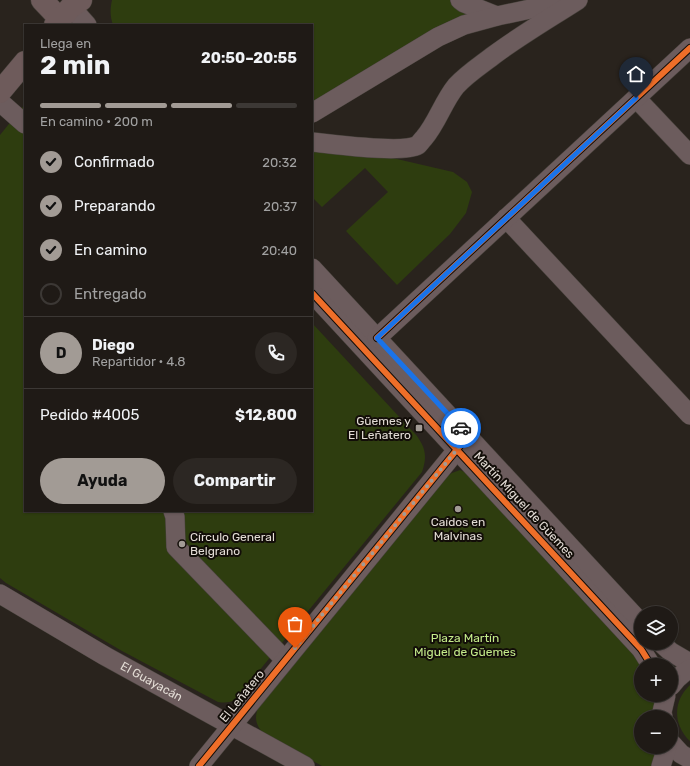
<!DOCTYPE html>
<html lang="es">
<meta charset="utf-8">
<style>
body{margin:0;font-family:Rubik,sans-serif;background:#2c2723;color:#f1f3f6;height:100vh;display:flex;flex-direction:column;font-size:15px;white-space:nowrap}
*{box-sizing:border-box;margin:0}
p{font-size:13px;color:#a1a1a1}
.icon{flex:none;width:22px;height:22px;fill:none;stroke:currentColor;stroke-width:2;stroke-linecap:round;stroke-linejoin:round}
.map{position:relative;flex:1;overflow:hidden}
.panel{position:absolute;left:24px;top:24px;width:289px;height:488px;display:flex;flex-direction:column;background:#1f1a16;border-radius:0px;box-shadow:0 1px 3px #0004,0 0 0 1px #3c3835}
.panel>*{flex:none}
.buttons{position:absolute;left:634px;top:606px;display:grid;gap:8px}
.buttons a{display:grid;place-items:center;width:44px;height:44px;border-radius:50%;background:#1f1a16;box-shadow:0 1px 3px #0004,0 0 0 1px #3c3835;font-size:20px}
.pin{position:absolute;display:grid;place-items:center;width:34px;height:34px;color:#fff;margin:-41px -17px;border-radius:50% 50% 50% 0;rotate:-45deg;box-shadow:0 0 4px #0007}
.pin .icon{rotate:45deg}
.courier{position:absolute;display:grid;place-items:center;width:40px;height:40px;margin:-20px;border:3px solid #1a73e8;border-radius:50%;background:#fff;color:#222;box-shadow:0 1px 5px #0007}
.headline em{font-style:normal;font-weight:700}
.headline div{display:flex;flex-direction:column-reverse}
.headline{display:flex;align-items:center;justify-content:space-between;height:68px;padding:0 16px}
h1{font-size:26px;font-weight:700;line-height:30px}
.bar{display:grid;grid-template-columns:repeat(4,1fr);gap:6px 4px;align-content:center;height:48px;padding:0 16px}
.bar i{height:5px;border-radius:3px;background:#3c3835}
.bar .on{background:#a29b95}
.bar p{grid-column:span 4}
.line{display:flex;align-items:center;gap:10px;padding:0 16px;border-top:1px solid #3c3835}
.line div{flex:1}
.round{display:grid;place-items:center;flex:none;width:42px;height:42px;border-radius:21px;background:#2c2723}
ol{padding:0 16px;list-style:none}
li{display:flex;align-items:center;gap:12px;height:44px}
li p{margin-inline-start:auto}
li .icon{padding:4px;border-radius:50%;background:#a29b95;color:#111;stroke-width:4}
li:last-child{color:#a1a1a1}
li i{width:22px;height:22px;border:2px solid #3c3835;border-radius:50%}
.primary-button{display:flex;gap:8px;margin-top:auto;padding:8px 16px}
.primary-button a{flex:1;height:46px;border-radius:24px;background:#a29b95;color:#111;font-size:16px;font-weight:700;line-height:46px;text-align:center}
.primary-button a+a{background:#2c2723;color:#f1f3f6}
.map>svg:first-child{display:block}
.green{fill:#2e3d0f}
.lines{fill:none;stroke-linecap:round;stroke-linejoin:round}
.minor-casing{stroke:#46413b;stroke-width:20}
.major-casing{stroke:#46413b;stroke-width:23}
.minor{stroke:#6c5c5d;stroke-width:19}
.major{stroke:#6e5b5b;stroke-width:22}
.cycleway-casing{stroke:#120d08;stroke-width:8}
.cycleway{stroke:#ee6e29;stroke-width:6}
.done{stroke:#a29b95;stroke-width:4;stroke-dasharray:0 7.2}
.route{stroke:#1a73e8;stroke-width:5}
.poi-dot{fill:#a29b95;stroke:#120d08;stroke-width:1.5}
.labels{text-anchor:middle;stroke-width:4;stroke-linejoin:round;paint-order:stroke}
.poi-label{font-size:12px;fill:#e3dcd5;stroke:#120d08;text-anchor:end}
.street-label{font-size:12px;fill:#e3dcd5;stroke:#120d08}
.park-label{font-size:12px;fill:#c4eb8a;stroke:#120d08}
</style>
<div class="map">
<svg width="690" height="766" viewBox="0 0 690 766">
<rect width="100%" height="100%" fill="#29231d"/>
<g class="green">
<path d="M112,0H450L460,7L478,14L312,104V25H113C110,17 110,9 112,0Z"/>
<path d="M25,104V511H312V323L417,436C426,449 427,457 422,472L236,699C230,703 225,703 218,702L122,651L6,583L0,578V135Z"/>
<path d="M312,149L384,156L453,172L467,182L472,192L466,213L450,234L397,285L346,231L388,192L365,168L322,207L312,197Z"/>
<path d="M460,470L469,474L635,652L641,665V695H656L658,699L659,717H641V747H657L655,758L651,766H322L264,734C255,724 254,718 259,705L445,478L452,473Z"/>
<path d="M690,685V741C677,729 673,710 682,695C684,691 687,688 690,685Z"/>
</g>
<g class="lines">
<g class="minor-casing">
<g id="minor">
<path d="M460,0L464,3L497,16"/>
<path d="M71,7L87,25"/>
<path d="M636,98L690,155"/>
<path d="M0,102L25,124"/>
<path d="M312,113L438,37L464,25L497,16L568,1"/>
<path d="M312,142C333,144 402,154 418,145C420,143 422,140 424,138C437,123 443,102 456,86C467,74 481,65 494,55C521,35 550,18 578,0"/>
<path d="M506,218L690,415"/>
<path d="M312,268L641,623"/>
<path d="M312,293L641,649L651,665"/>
<path d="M377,338L690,48"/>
<path d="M173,511L175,517L176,547L285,660"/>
<path id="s1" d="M0,594L105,656L305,766"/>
<path d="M661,643L671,652L690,663"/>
<path d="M671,686C676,679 682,673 690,669"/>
<path d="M663,717L662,712L666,695"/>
<path d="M671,743L681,754L690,759"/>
<path d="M199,766L465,440"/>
<path d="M661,766L667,747"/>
</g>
</g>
<g class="major-casing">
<g id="major">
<path d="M42,0L60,19"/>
<path d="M55,25L71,7L81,0"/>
<path d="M0,92L25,62"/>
</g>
</g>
<use href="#minor" class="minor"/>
<use href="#major" class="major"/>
<g class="cycleway-casing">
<g id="cycleway">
<path d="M312,293L641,649L651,665"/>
<path d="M377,338L690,48"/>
<path d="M199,766L468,436"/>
</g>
</g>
<use href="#cycleway" class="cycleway"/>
</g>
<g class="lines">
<path class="done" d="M295,648L468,436L461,428"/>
<path class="route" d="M461,428L377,338L636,98"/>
</g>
<g class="poi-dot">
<rect x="415" y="424" width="8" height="8" rx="2"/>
<circle cx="458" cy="509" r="4"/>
<circle cx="182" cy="544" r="4"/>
</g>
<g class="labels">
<g class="poi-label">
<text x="411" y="425">Güemes y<tspan x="411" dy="14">El Leñatero</tspan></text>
<text x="458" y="526" text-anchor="middle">Caídos en<tspan x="458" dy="14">Malvinas</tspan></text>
<text x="190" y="541" text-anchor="start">Círculo General<tspan x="190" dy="14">Belgrano</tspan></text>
</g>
<g class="street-label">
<text transform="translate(524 505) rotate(47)" y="4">Martín Miguel de Güemes</text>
<text dy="4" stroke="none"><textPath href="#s1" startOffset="175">El Guayacán</textPath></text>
<text transform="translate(242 696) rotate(-51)" y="4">El Leñatero</text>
</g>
<g class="park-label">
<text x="465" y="642">Plaza Martín<tspan x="465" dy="14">Miguel de Güemes</tspan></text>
</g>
</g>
</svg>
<div class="buttons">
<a><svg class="icon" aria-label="layers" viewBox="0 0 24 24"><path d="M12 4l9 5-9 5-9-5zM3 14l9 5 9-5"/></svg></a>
<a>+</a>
<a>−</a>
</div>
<div class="pin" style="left:295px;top:648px;background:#ea580c"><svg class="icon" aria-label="bag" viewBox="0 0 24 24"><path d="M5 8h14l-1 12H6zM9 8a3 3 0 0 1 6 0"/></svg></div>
<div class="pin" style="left:636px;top:98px;background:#1f2937"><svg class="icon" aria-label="home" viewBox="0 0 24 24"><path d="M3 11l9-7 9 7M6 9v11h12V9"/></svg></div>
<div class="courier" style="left:461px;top:428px"><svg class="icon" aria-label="car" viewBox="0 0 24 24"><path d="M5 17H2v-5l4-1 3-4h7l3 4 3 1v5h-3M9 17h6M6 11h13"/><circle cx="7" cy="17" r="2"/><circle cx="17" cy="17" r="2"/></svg></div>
<section class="panel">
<div class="headline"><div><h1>2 min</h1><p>Llega en</p></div><em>20:50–20:55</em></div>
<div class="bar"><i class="on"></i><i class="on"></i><i class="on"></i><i></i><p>En camino · 200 m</p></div>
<ol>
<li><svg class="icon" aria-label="check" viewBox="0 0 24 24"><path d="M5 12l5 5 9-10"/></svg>Confirmado<p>20:32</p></li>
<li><svg class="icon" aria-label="check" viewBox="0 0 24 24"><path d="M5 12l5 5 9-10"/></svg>Preparando<p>20:37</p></li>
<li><svg class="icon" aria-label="check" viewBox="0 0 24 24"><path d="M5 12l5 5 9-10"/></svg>En camino<p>20:40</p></li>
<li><i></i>Entregado</li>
</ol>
<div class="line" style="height:72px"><b class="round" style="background:#a29b95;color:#111">D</b><div><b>Diego</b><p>Repartidor · 4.8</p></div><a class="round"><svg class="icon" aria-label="phone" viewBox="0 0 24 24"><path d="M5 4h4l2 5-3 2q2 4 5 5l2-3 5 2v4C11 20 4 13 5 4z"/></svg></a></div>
<div class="line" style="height:52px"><div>Pedido #4005</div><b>$12,800</b></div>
<div class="primary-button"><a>Ayuda</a><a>Compartir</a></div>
</section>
</div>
